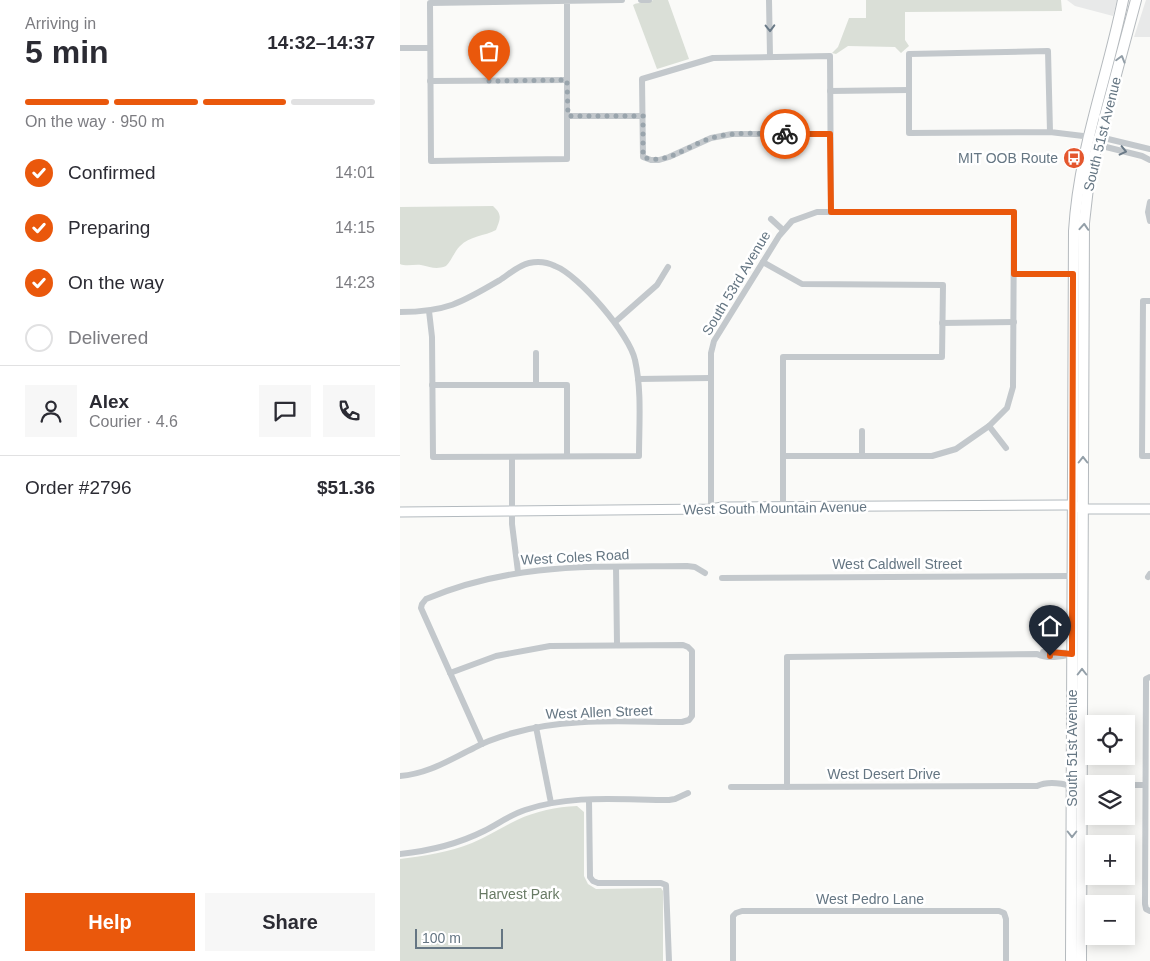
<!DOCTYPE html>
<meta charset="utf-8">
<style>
body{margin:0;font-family:Helvetica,sans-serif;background:#f7f7f7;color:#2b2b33;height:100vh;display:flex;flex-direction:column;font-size:19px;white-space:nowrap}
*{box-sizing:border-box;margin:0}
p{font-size:16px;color:#7c7c81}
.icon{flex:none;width:28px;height:28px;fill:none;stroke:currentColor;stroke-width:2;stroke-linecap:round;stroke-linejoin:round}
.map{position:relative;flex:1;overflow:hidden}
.panel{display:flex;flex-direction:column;background:#fff;width:400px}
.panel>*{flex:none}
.tools{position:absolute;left:685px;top:715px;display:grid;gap:10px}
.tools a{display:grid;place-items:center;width:50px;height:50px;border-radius:0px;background:#fff;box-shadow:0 2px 12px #0003;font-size:25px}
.scale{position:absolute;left:15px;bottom:12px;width:88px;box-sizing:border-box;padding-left:5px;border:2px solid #657683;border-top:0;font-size:14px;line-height:18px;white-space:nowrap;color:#657683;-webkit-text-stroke:4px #fff;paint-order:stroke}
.pin{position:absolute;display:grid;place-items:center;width:42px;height:42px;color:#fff;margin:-51px -21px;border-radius:50% 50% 50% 0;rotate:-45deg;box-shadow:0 0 5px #0007}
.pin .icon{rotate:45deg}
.courier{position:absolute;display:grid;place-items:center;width:50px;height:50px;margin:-25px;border:4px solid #ea580c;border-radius:50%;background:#fff;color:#222;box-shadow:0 1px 6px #0007}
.overview em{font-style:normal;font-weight:700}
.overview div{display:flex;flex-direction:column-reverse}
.overview{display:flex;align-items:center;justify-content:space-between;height:85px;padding:0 25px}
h1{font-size:32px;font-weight:700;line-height:38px}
.bar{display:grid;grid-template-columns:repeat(4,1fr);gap:8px 5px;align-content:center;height:60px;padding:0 25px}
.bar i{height:6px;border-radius:4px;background:#e1e1e2}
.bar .selected{background:#ea580c}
.bar p{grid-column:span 4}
.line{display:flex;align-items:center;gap:12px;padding:0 25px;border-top:1px solid #e1e1e2}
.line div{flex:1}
.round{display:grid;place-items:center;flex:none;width:52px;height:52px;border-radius:0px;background:#f7f7f7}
ol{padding:0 25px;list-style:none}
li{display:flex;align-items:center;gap:15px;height:55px}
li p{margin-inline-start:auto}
li .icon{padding:5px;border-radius:50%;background:#ea580c;color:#fff;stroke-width:4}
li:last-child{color:#7c7c81}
li i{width:28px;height:28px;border:2px solid #e1e1e2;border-radius:50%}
.button{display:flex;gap:10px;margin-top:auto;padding:10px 25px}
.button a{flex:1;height:58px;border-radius:0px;background:#ea580c;color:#fff;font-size:20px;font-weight:700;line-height:58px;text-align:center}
.button a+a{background:#f7f7f7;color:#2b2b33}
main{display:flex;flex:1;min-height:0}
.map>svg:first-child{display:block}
.built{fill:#e8e9e9}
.green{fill:#dadfd7}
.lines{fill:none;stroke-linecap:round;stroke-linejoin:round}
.secondary-casing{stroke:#b3babf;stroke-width:11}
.primary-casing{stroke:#b5babe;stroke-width:12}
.street{stroke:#c3c8cc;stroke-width:6}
.secondary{stroke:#fff;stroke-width:9}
.primary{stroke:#fff;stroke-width:10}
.oneway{stroke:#6a7a87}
.oneway2{stroke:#939fa8}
.done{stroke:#99a4ac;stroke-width:5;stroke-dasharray:0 9}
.route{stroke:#ea580c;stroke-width:6}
.labels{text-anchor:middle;stroke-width:5;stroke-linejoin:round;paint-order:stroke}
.street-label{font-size:14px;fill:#657683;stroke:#fff}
.poi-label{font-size:14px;fill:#657683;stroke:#fff;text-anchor:end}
.park-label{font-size:14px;fill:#687a64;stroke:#fff}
</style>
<main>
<section class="panel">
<div class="overview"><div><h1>5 min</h1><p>Arriving in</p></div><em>14:32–14:37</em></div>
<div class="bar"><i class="selected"></i><i class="selected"></i><i class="selected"></i><i></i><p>On the way · 950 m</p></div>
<ol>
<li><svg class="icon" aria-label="check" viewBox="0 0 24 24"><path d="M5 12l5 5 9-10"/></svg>Confirmed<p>14:01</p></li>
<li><svg class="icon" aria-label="check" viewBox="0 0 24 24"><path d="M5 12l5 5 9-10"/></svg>Preparing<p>14:15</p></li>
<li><svg class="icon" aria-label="check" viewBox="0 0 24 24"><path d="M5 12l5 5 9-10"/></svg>On the way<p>14:23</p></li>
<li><i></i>Delivered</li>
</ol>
<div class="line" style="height:90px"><a class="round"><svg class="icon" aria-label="person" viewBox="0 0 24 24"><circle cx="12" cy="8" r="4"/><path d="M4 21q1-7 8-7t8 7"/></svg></a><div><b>Alex</b><p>Courier · 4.6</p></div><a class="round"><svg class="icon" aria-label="chat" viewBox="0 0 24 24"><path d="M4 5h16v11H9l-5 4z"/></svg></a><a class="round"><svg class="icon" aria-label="phone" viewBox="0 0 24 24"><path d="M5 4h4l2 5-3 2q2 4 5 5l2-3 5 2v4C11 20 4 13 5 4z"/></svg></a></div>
<div class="line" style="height:65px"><div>Order #2796</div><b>$51.36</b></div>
<div class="button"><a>Help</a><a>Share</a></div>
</section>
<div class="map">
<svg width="750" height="961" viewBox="0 0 750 961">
<rect width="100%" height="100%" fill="#fafaf8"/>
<g class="built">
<path d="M667,0H717L713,16L675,6Z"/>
<path d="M746,0H750V37H734Z"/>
</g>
<g class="green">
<path d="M253,0H268L289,59L257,69L233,5C239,1 246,5 253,0Z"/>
<path d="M466,0H661L662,11L505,12V40L509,46L501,53L495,47L448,46L436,54L432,53L438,47L449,18H466Z"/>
<path d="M93,206C103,215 100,219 96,230C85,236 69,236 60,246C54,252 52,260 46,266C36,270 31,267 21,265C14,264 7,267 0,264V207Z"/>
<path d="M177,806L184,812V876L188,884L196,889L261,888L263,891V961H0V859C25,856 49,852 72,843C88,836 102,827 117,820C136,811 156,807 177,806Z"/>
</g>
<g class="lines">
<g class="secondary-casing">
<path id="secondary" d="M0,512L311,509L322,507L663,505H672L682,509H750"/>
</g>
<g class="primary-casing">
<g id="primary">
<path d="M671,961L674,231C679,149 707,79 723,0"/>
<path d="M681,961L684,223L689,179L694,157L736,0"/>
</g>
</g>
<g class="street">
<path d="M241,0H249"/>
<path d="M369,0L370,56"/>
<path d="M167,1V159L31,161L30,3L222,0"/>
<path d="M0,48H30"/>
<path d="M30,81L167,80"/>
<path d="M430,91L509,90"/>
<path d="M167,116H243"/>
<path d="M650,132L648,51L509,54V133L650,132L708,139L750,149"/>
<path d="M430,134H332L311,138L269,157L259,160H251L243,157L242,79L313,58L430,56L431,211"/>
<path d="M698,139L706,147L742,156L750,160"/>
<path d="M750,202L748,212L750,221"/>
<path d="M371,219L383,230"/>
<path d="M363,262L402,284L543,285L542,357H383V507"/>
<path d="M614,274H675"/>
<path d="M750,301H743L742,456H750"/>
<path d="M0,312C46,312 61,303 100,280C108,275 119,265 129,263C138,261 147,262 155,266C179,275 230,335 235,360C242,391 239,425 239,456L33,457L32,337L29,311"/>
<path d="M215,322L257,285L268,267"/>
<path d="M542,323L614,322"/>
<path d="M136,353V385"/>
<path d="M238,379L310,378"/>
<path d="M32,385H167V456"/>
<path d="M589,426L606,448"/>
<path d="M462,456V431"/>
<path d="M112,457V524L118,572"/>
<path d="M311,509V353L314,341L379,236L392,221L417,212H614L613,387L607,408L589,426L556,449L532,456H383"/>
<path d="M216,567L217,644"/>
<path d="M748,577L750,574"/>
<path d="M322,578L672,576"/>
<path d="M643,652L670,653"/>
<path d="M750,677L746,679V683L745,904L746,909L750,911"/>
<path d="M136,727L151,803"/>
<path d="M82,744L21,608L22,604L26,599C113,562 195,567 287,566L295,567L305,573"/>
<path d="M0,776C28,774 49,760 74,748C86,741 99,737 113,733C167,717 226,722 282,722L289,720L292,716V651L288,647L283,645L150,646L96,656L50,673"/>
<path d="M680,785H694"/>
<path d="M726,785H745"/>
<path d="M331,787L637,786C647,781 661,783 672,786"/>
<path d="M387,787V657L637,654C647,659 662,657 672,654"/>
<path d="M189,800L190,877L193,881L198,883H261L266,885L269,961"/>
<path d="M0,854C29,851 58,844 84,831C98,824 110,815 125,810C171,794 222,800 269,800L275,799L288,793"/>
<path d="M333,961V916L336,913L342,911H599L604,913L606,919V961"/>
</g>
<use href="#secondary" class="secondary"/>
<use href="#primary" class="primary"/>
</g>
<defs><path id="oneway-chevron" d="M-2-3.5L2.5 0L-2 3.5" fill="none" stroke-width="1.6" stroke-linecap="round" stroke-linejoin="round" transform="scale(1.25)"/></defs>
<g class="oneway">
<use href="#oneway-chevron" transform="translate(370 28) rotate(89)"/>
<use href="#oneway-chevron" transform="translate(723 151) rotate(13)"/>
</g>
<g class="oneway2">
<use href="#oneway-chevron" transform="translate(721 59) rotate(-74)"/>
<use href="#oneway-chevron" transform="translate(684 227) rotate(-86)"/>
<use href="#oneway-chevron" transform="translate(683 460) rotate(-90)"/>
<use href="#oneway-chevron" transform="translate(682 672) rotate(-90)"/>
<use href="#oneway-chevron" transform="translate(672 834) rotate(90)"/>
</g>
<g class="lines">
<path class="done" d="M89,81L167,80L168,116H243V157C268,166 289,144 312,138C335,131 361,134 385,134"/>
<path class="route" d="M385,134H430L431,212H614V274H673L672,654L650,652V656"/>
</g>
<defs>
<g id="bus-disc" transform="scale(1.125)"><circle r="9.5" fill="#e4572e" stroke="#fff"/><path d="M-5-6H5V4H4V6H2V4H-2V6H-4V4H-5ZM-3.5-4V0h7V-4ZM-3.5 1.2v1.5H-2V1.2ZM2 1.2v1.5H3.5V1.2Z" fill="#fff"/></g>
</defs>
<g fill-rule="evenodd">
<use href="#bus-disc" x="674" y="158"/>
</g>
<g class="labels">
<g class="street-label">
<text transform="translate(702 134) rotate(-76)" y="5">South 51st Avenue</text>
<text transform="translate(336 283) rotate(-59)" y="5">South 53rd Avenue</text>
<text transform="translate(375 508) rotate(-1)" y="5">West South Mountain Avenue</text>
<text transform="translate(175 557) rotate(-3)" y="5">West Coles Road</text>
<text x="497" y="569">West Caldwell Street</text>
<text transform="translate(199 712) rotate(-2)" y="5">West Allen Street</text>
<text transform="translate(672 748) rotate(-90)" y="5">South 51st Avenue</text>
<text x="484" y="779">West Desert Drive</text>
<text x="470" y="904">West Pedro Lane</text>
</g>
<g class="poi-label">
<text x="658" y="163">MIT OOB Route</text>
</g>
<g class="park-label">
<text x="119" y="899">Harvest Park</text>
</g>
</g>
</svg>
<div class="tools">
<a><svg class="icon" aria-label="locate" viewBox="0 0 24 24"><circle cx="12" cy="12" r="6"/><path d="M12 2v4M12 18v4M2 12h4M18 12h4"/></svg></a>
<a><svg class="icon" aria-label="layers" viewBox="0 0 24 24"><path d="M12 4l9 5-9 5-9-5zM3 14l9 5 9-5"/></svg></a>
<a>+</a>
<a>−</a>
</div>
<div class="scale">100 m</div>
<div class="pin" style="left:89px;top:81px;background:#ea580c"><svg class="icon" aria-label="bag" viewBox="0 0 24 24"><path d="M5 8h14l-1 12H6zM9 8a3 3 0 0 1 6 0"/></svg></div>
<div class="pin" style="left:650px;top:656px;background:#1f2937"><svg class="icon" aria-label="home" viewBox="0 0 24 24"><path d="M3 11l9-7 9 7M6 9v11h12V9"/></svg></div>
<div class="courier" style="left:385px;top:134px"><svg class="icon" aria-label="bike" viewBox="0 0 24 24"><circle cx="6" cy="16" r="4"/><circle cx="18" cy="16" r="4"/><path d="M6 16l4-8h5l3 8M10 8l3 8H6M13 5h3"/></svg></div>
</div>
</main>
